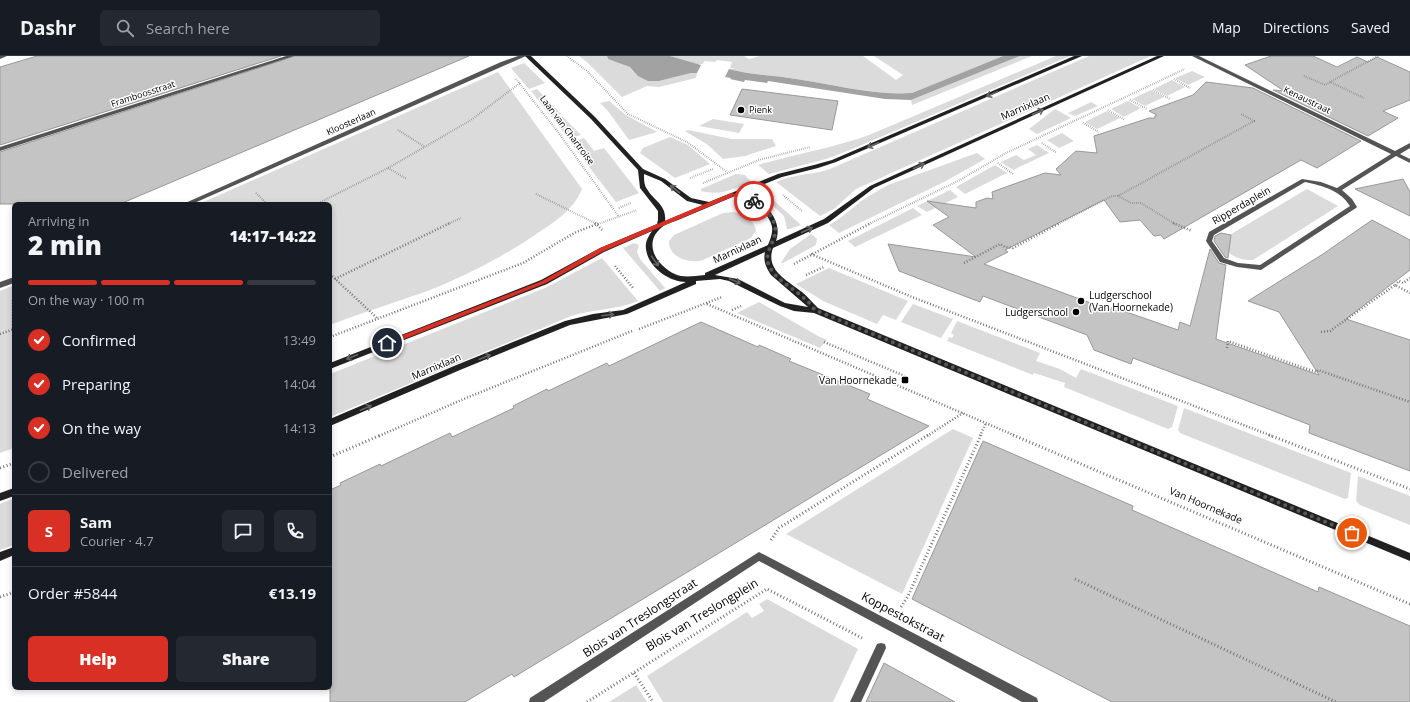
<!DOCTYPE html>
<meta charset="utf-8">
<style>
body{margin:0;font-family:"Open Sans",sans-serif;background:#242831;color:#f1f3f6;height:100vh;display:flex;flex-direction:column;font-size:15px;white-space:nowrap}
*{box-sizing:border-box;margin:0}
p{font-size:13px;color:#9ea1a6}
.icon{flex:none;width:22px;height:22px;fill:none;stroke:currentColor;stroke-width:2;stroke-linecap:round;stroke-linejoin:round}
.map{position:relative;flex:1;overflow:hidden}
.drawer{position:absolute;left:12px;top:146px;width:320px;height:488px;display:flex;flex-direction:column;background:#171b24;border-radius:6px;box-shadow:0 2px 6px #0003}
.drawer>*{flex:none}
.pin{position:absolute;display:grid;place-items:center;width:34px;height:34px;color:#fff;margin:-17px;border:2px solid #fff;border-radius:50%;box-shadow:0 1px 4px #0007}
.courier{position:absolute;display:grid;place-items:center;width:40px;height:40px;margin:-20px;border:3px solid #d93025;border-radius:50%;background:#fff;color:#222;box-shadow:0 1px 5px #0007}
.headline em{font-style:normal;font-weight:800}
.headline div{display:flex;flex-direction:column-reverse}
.headline{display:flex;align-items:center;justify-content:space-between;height:68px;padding:0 16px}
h1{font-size:26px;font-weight:800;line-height:30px}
.bar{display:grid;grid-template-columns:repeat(4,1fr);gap:6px 4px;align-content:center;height:48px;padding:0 16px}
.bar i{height:5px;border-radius:3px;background:#363941}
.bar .active{background:#d93025}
.bar p{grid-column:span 4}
.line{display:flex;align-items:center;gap:10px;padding:0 16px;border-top:1px solid #363941}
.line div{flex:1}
.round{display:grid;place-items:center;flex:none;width:42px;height:42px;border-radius:6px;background:#242831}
ol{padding:0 16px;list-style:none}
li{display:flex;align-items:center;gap:12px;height:44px}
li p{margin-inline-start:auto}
li .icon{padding:4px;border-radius:50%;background:#d93025;color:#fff;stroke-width:4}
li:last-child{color:#9ea1a6}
li i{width:22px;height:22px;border:2px solid #363941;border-radius:50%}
.action{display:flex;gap:8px;margin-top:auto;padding:8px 16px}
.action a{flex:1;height:46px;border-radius:6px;background:#d93025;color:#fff;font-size:16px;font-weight:800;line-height:46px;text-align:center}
.action a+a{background:#242831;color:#f1f3f6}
header{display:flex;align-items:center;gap:24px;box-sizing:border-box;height:56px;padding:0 20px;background:#171b24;border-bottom:1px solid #363941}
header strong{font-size:19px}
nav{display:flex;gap:22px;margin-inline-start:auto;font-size:14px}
.search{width:280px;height:36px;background:#242831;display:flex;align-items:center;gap:10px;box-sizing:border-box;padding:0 14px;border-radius:6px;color:#9ea1a6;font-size:15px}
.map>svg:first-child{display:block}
.green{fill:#dbdbdb}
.water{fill:#a2a2a2}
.building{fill:#c4c4c4;stroke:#989898}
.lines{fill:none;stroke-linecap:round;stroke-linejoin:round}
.path-far2{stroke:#767676;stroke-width:2;stroke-dasharray:0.5 1.5;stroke-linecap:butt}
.path-far1{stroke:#767676;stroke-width:2.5;stroke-dasharray:1 2;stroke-linecap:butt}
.path{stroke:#767676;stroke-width:3;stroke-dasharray:1 2.5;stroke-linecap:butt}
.street{fill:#545454;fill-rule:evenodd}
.secondary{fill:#212121;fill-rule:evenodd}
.oneway{stroke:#646464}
.route{fill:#d93025}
.done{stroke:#595959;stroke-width:4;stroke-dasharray:0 7.2}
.poi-dot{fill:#000;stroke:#fff;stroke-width:1.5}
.labels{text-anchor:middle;stroke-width:3;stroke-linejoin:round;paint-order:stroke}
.far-street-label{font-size:9px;fill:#000;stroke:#fff}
.far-poi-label{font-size:9px;fill:#000;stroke:#fff;text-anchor:start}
.street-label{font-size:10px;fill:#000;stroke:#fff}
.poi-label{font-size:10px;fill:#000;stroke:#fff;text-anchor:end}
.near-street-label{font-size:12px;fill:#000;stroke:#fff}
</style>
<header>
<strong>Dashr</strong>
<div class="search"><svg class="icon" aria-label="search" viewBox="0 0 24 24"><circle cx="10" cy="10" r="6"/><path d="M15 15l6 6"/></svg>Search here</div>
<nav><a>Map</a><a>Directions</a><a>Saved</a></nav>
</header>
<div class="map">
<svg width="1410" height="646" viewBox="0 0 1410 646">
<rect width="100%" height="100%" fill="#fff"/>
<g class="green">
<path d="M579,0H607L608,3L622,7L659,25L691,17H697L696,22L659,31L647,30L622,41L588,7Z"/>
<path d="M670,0H744L749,3L760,0H863L896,24L903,19L874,0H1003L912,37C874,40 834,28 796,23C774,19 750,19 729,13H735L730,12L732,6L717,4L715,6L704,5L703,8H695Z"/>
<path d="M1020,0H1032L912,49L911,44Z"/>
<path d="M1056,0H1070L850,94L826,103L769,118L758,109C795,98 833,92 869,79Z"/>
<path d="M1089,0H1151L856,133L834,153L820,160L776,126C793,118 812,119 830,113Z"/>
<path d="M524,7L545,27L529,33L511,12Z"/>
<path d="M1192,15L1205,21L1188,29L1175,22Z"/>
<path d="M498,16L582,133C573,155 554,166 535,179C501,202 463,221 425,236C393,247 361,257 330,269V148H199Z"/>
<path d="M1172,24L1185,31L1167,40L1154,33Z"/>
<path d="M537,33L561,58L551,61L531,35Z"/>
<path d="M1151,34L1164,41L1145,50L1132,43Z"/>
<path d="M609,45L626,59L657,76L629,84L608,55L600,47Z"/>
<path d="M1128,45L1141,52L1124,61L1111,53Z"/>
<path d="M1091,46L1098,50L1075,60L1068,57Z"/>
<path d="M1055,53L1071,62L1037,78L1029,73Z"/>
<path d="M1107,55L1120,62L1097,73L1085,66Z"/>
<path d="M563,61L581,79L568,83L554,64Z"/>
<path d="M713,63L744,68L739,77L699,70Z"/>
<path d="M688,74L732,83H772L776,90L745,100L723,103L708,89L685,75Z"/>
<path d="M1062,77L1074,85L1059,92L1047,84Z"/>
<path d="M670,81L688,89L710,108L675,122L640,97L643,92Z"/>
<path d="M584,82L594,95L604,92L639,137L616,146L570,86Z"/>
<path d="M1037,89L1049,97L1013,114L1001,106L1016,99L1024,104L1036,99L1028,93Z"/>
<path d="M977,97L985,103L946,125L839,177L829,169L839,163L864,143L888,129Z"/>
<path d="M995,109L1007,117L965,138L956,131Z"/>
<path d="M736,118L745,119L751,126C734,133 720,140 701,135V133Z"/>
<path d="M760,132L801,169L790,173H787L784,160L755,134Z"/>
<path d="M1307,133L1338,150L1253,204C1236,204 1227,199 1221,184Z"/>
<path d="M950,134L958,141L927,156L917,150Z"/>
<path d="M913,152L922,159L855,191L848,185Z"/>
<path d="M733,156C743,158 755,164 756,175L751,182L703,204C691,208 668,202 669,185L674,179L723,157Z"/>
<path d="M811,178L817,183L816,189L783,207H781L790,193Z"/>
<path d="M634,187L639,189L637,196L640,203L665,232L660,235L623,192Z"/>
<path d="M602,202L638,245C617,254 593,253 571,260L330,361V318L545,232Z"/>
<path d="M829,212L908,245L896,264L883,259L877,268L823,245L796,228Z"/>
<path d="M14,229V392L0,397V235Z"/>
<path d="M759,246L818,280L827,284L820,292L737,257Z"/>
<path d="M913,248L953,263L941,282L901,266Z"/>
<path d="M957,265L1040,297L1036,305L1060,313L1076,322L1081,313L1178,350L1172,371L1168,373L1064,331L1065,327L1034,317L1033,319L947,285L949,281L952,282L954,279L951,277Z"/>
<path d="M1184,352L1351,417L1348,442L1345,443L1180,377L1178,374Z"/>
<path d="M953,373L973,382L902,538L786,478Z"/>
<path d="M1358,420L1410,440V469L1360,449L1356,445Z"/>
<path d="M14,442V489L0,494V448Z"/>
<path d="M767,543L858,593L833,646H663L647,620L747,556L752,562L764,555L759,548Z"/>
<path d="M636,629L647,646H609Z"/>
</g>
<g class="water">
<path d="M607,0H670L701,9L697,17H691L659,25H648L638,20L630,11L608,3Z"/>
<path d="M1003,0H1020L911,44L885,43L768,25L767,27L745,24L744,26L730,23L731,22L725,21L729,13C750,19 774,19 796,23C833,28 874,40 912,37Z"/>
</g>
<g class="building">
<path d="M37,0H281L0,89V11Z"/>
<path d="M295,0H469L120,148H0V96Z"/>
<path d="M1271,0H1313L1337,11L1357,1L1368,6L1377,1L1410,16V44L1383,55L1398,62L1368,80L1273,34L1284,35L1245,9Z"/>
<path d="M1206,26L1253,32L1361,85L1317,112L1301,104L1164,183L1161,179L1154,180L1140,164L1120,166L1104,144L1005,194L1008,196L984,208L1110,254L1112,251L1178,274L1180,266L1190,270L1210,193L1219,207L1226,209L1216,283L1319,319L1279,256L1248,245L1323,198L1372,164L1410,184V214L1346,263L1410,284V415L1309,377L1310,369L1237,341L1133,302L1131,308L1094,294L1087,279L983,240L980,246L899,215L888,188L976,201L933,169L949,161L927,145L976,152V146L987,142L993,143L992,136L1000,133L1045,117L1061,119L1056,113L1076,95L1097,97L1094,80L1149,62H1155V60L1157,59L1149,55L1193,39Z"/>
<path d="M742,33L838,45L832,74L730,59Z"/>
<path d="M1403,123L1410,136V160L1355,133Z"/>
<path d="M1221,177L1231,179L1228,202L1225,201L1214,185L1215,180Z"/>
<path d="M701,266L758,291L759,289L791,303L789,305L870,338L867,343L929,370L514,621L512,618L465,646H330V434L341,429L340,427L380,408L381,410L450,377L452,381L514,352L513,350L547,333L548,335L607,307L609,310Z"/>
<path d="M983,385L1133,450L1132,454L1318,536L1319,531L1410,570V646H1112L912,543Z"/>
<path d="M884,607L955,646H866Z"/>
</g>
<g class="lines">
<g class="path-far2">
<path d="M567,0L587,15L628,58L687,86L727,116"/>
<path d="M1304,20L1325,29L1330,26L1364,42"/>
<path d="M516,23L558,76L619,161"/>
<path d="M1174,23L1190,32"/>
<path d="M1330,26L1378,0"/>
<path d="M1153,34L1170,43"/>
<path d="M1130,44L1147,53"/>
<path d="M1108,54L1125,64"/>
<path d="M1083,67L1099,76"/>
<path d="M398,74L425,91"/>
<path d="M1042,87L1057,97"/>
<path d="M998,107L1013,118"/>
<path d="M388,112L407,123"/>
<path d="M690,122L713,113"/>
<path d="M703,127L759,104L810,91"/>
<path d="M256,137L267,148"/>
<path d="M536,138L597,168"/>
<path d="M783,139L802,155"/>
<path d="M1118,140L1131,147H1141L1175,168"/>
<path d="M317,148L388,112L471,64L520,27"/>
<path d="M619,152L631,147"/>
<path d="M448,168L461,162"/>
<path d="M598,168L637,154"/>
<path d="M869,168L960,124L1006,97L1185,13"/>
<path d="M1058,168L1112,140H1118L1254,65L1241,58"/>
</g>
<g class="path-far1">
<path d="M595,167L602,174"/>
<path d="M1173,167L1192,175"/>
<path d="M811,198L912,241L1272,380"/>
<path d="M964,207L1000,188L1005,191L1013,192L1060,167"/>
<path d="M794,208L871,167"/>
<path d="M615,210L633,232"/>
<path d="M330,218L378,263"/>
<path d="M806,219L824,211"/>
<path d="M335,223L450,167"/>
<path d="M1395,229L1399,225L1403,227L1410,222"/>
<path d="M13,244V273"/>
<path d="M707,248L1016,380"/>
<path d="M732,254L741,250"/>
<path d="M639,273L722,241"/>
<path d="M1321,276L1330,275L1395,229L1410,237"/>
<path d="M0,278L14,273"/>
<path d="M330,281L523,207L576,176L600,167"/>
<path d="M824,286L907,321"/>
<path d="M1227,292L1228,285L1316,316L1318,314L1410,346"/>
<path d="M379,380L466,342L632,275"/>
<path d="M927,380L963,357"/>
<path d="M980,380L986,367"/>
</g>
<g class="path">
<path d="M1013,379L1410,548"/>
<path d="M1269,379L1410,433"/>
<path d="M330,401L381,379"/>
<path d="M0,412L14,407"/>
<path d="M771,484L779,472L928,379"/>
<path d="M1075,523L1336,646"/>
<path d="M0,541L14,536"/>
<path d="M901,551L908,540L981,379"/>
<path d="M634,617L653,646"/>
<path d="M587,646L767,533L862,582"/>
</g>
<g class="street">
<path d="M0,0H7L0,3Z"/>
<path d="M286,0H294L0,95V91Z"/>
<path d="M518,0H526L192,148H183L501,6Z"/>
<path d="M1192,0H1199L1395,95L1410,87V92L1400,98L1410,103V107L1396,100L1342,134L1352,143L1357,151L1356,152L1261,214L1237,211L1220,206L1206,185L1209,176L1302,123L1321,126L1337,132L1391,98ZM1305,126C1323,130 1340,134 1350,150L1260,209L1238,207L1224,202L1212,185L1214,179Z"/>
<path d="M14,221V227L0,232V226Z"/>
<path d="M759,496L1037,642L1038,646H1022L759,505L544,646H529L530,642Z"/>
<path d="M881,587L885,588L886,592L861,646H850L877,588Z"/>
</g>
<g class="secondary">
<path d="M525,0H531L595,61L643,113L665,123L691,142L709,146L778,118L814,109L832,104L1074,0H1082L836,106L818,112L782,121L742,137C762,142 784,163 776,185L824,163L870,130L1157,0H1164L874,132L828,167L773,192C765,214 787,224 802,236C808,241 812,246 818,252L1410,497V505L814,257L794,255L780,250L729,225L720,223L696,225V228L627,258L570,269L460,314L330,370V363L454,310L565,265L593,258L623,254L686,226C669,226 648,211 646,193C645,186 648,181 652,175L604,196L547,228L330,313V307L541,224L600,192L657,168L658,164V155L640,132L638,114L591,63ZM644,118L661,125L687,145L703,149L665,165C667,149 654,145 647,133C644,129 644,123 644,118ZM735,140C749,142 769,155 772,171C773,177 770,184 768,189L705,217V219C686,221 676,223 662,209C651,198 648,183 661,172C665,168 673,166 678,164C697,156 716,148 735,140ZM765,196C763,205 766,211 771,219L808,251L785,247L738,223L715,219Z"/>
<path d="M14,432V440L0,445V437Z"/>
<path d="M14,491V499L0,505V496Z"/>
</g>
</g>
<defs><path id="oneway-shaft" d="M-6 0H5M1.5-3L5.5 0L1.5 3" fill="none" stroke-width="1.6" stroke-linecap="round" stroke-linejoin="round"/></defs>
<g class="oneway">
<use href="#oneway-shaft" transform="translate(992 38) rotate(157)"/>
<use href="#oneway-shaft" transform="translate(1038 56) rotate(-24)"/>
<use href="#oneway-shaft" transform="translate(873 89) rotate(157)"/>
<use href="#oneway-shaft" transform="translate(919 110) rotate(-24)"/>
<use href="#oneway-shaft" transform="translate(675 133) rotate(-141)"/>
<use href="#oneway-shaft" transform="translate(807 174) rotate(-24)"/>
<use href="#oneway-shaft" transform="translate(655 205) rotate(54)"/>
<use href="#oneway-shaft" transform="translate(735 225) rotate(23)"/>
<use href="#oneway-shaft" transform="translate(608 259) rotate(-7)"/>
<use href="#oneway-shaft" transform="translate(352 301) rotate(159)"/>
<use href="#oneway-shaft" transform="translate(485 301) rotate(-22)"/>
<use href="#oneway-shaft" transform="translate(366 352) rotate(-23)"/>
</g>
<path class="route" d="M731,137L745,139L757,145L754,146L742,141L734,140L604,195L546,227L389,289H385L384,287L385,286L542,225L600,192Z"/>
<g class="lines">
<path class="done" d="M754,145C799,177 757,189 770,212C779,226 793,232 805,243C809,246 812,251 815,254L1352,477"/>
</g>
<g class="poi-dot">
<circle cx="741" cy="54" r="4"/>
<circle cx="1081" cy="245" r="4"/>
<circle cx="1076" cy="256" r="4"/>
<rect x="901" y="320" width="8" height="8" rx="2"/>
</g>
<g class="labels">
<g class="far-street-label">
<text transform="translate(143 38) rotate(-18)" y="3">Framboosstraat</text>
<text transform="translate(1307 44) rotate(26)" y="3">Kenaustraat</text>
<text transform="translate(351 66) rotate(-24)" y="3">Kloosterlaan</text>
<text transform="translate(567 74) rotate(53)" y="3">Laan van Chartroise</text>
</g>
<g class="far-poi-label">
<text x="749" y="57">Pienk</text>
</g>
<g class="street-label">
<text transform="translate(1025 50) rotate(-24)" y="4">Marnixlaan</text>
<text transform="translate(1241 149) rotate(-30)" y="4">Ripperdaplein</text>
<text transform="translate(737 193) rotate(-25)" y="4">Marnixlaan</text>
<text transform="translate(436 310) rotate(-23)" y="4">Marnixlaan</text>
<text transform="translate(1206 449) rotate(23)" y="4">Van Hoornekade</text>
</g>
<g class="poi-label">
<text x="1089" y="243" text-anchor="start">Ludgerschool<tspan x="1089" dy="12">(Van Hoornekade)</tspan></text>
<text x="1068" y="260">Ludgerschool</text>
<text x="897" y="328">Van Hoornekade</text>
</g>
<g class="near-street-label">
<text transform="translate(702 559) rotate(-31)" y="4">Blois van Treslongplein</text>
<text transform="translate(903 561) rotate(28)" y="4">Koppestokstraat</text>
<text transform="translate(640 562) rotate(-33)" y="4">Blois van Treslongstraat</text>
</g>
</g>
</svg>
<div class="pin" style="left:1352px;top:477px;background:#ea580c"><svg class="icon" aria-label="bag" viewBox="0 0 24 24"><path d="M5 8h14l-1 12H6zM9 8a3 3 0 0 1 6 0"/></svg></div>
<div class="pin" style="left:387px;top:287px;background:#1f2937"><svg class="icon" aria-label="home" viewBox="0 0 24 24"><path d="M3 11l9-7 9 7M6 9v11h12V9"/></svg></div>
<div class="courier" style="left:754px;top:145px"><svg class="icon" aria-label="bike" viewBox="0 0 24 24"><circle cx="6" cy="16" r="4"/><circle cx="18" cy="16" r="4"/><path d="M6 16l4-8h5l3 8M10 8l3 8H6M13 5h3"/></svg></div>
<section class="drawer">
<div class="headline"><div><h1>2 min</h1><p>Arriving in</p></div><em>14:17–14:22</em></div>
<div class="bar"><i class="active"></i><i class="active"></i><i class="active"></i><i></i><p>On the way · 100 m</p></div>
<ol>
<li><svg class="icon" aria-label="check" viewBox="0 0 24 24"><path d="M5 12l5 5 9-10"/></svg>Confirmed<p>13:49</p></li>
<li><svg class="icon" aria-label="check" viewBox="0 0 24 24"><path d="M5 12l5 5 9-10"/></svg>Preparing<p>14:04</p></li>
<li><svg class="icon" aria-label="check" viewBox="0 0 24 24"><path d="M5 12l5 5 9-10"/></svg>On the way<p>14:13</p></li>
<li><i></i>Delivered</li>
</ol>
<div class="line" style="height:72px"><b class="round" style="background:#d93025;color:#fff">S</b><div><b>Sam</b><p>Courier · 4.7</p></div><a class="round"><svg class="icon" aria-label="chat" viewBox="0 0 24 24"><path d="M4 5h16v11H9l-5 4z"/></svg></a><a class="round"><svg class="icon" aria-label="phone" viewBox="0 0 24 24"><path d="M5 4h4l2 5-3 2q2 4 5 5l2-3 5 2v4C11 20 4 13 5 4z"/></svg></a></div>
<div class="line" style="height:52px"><div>Order #5844</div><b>€13.19</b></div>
<div class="action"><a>Help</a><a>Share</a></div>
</section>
</div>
